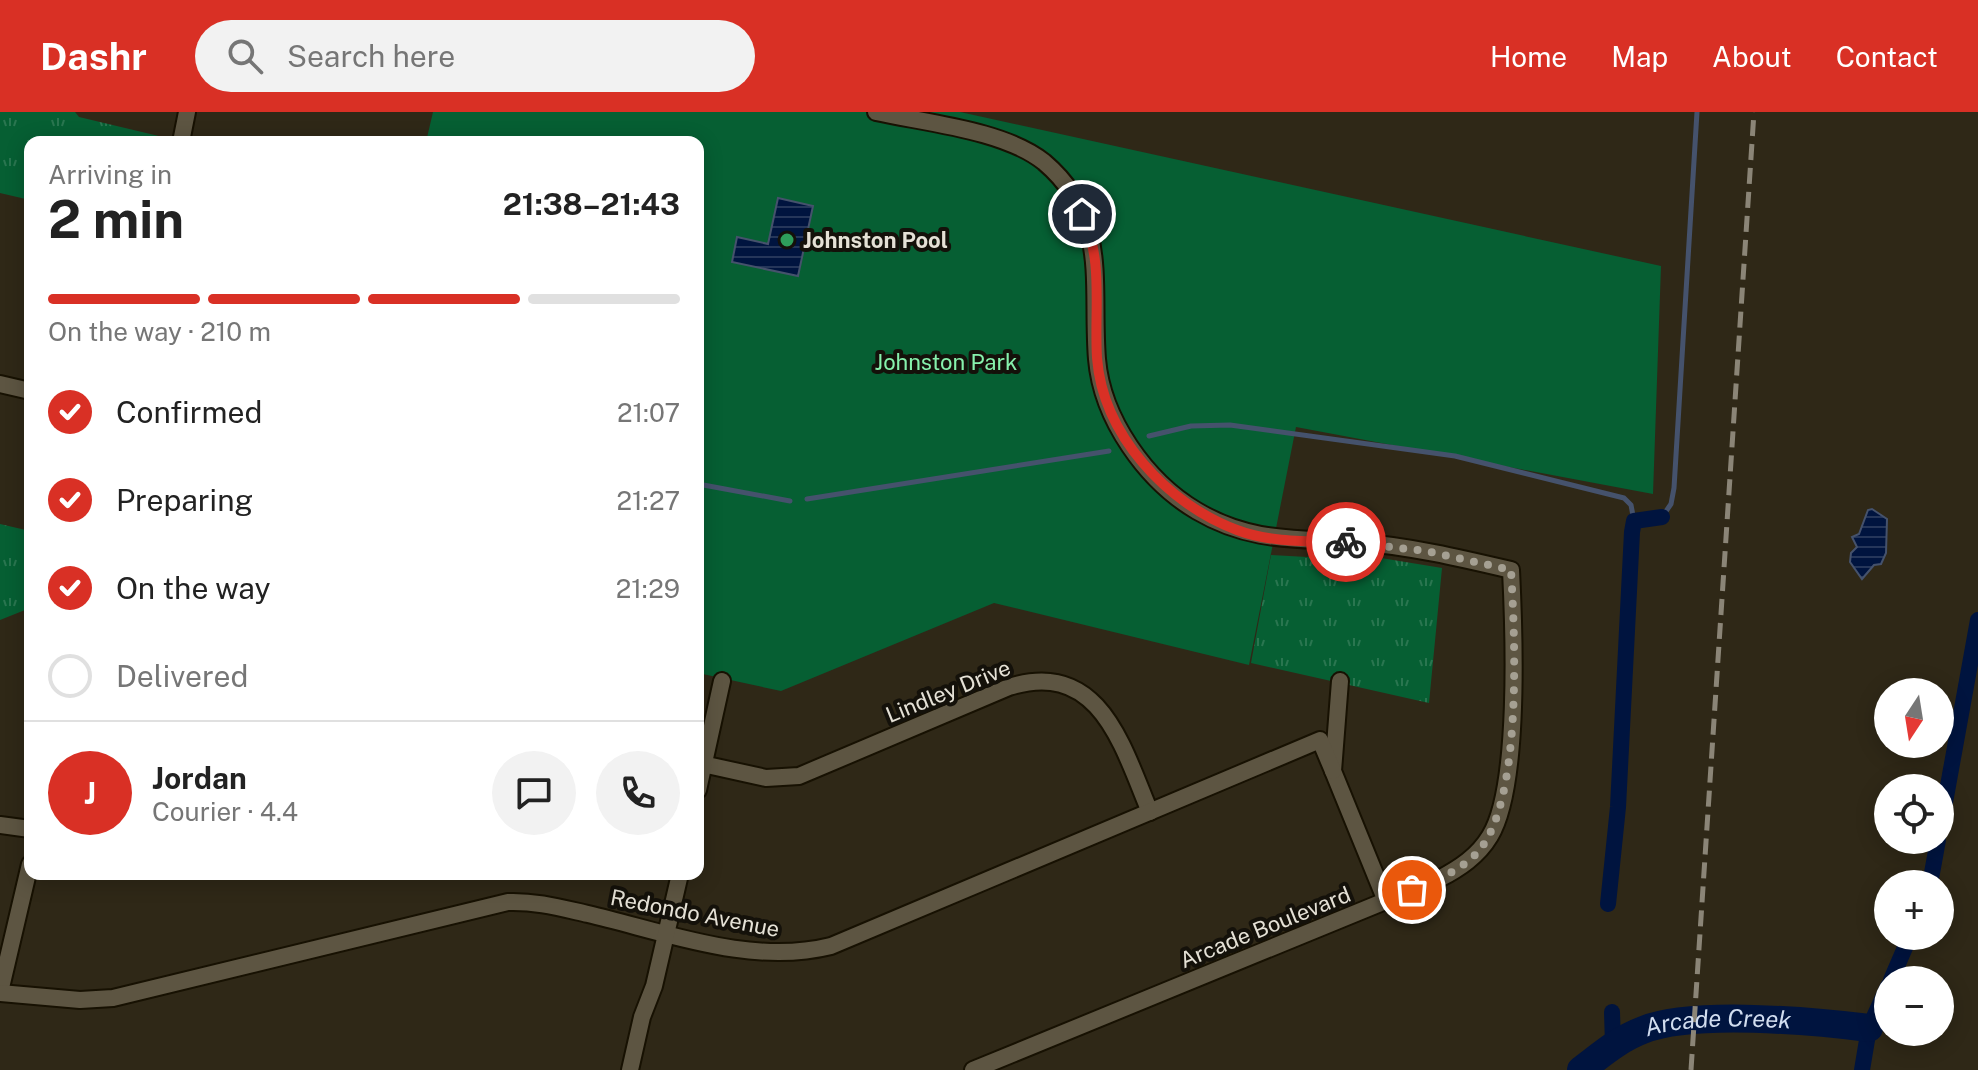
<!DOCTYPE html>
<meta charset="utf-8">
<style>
body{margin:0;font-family:"Public Sans",sans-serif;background:#f2f2f2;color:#222;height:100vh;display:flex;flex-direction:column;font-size:30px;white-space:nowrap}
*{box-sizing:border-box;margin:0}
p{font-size:26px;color:#767676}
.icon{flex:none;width:44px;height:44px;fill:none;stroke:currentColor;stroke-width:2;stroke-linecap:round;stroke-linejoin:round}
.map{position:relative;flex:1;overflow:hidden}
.panel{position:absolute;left:24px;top:24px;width:680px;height:744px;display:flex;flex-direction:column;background:#fff;border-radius:16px;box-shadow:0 4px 20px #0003}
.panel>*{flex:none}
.needle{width:52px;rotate:192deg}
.buttons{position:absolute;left:1874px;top:566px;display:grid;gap:16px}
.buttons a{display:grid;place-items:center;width:80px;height:80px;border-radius:50%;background:#fff;box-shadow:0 4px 20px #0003;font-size:40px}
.pin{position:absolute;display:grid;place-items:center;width:68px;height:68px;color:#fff;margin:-34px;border:4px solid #fff;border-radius:50%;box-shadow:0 2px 8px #0007}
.courier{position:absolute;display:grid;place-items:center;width:80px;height:80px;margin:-40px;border:6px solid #d93025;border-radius:50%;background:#fff;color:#222;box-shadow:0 2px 10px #0007}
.summary em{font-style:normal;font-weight:700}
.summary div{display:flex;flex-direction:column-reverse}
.summary{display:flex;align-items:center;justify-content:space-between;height:136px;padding:0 24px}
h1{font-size:52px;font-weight:700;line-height:60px}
.bar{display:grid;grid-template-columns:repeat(4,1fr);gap:12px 8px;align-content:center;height:96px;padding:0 24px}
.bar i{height:10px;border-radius:6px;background:#e0e0e0}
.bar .selected{background:#d93025}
.bar p{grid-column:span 4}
.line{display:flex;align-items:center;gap:20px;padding:0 24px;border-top:2px solid #e0e0e0}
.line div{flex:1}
.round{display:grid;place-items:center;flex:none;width:84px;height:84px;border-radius:42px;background:#f2f2f2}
ol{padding:0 24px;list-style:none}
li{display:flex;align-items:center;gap:24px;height:88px}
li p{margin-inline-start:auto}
li .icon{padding:8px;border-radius:50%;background:#d93025;color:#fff;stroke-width:4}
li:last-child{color:#767676}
li i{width:44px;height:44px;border:4px solid #e0e0e0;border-radius:50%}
header{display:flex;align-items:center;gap:48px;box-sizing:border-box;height:112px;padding:0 40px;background:#d93025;color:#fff}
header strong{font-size:38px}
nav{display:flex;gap:44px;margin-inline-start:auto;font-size:28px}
.search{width:560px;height:72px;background:#f2f2f2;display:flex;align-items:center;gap:20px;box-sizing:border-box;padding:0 28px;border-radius:44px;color:#767676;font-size:30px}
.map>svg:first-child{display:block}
.grass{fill:url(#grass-tufts)}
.green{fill:#065f33}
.water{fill:url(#water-rules);stroke:#45526c;stroke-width:2}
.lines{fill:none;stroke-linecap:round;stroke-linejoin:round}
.stream{stroke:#45526c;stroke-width:5}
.canal{stroke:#00143f;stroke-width:16}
.river{stroke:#00143f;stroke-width:28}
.street-casing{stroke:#171102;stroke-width:20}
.street{stroke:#5d5542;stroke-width:16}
.rail{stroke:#8b8577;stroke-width:5;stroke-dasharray:16 8;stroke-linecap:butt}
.done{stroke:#a5a093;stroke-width:8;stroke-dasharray:0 14.4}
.route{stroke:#d93025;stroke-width:10}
.leisure-dot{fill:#2e9e5b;stroke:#14110a;stroke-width:3}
.labels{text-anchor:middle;stroke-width:8;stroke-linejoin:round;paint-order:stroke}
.poi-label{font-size:22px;font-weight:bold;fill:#e5e1d6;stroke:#14110a;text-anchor:start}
.park-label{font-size:22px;fill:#86f1ac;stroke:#14110a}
.street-label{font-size:22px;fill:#e5e1d6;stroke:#14110a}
.water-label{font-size:24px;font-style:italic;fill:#d1ddef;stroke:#14110a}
</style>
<header>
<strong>Dashr</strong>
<div class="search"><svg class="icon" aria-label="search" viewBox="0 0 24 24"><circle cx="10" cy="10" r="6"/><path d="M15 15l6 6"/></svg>Search here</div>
<nav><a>Home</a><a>Map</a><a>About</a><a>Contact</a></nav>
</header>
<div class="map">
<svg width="1978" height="958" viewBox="0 0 1978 958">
<defs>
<pattern id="grass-tufts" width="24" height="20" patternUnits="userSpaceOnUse" patternTransform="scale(2)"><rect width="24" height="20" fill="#065f33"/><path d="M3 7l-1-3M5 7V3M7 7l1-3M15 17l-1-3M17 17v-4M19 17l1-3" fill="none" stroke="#2a7650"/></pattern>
<pattern id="water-rules" width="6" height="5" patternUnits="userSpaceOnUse" patternTransform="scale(2)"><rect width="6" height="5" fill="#00143f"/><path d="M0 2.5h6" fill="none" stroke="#25365a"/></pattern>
</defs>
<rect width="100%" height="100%" fill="#2f2817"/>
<g class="grass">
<path d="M0,0H75L79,5L167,26L166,30H30V88L0,81Z"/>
<path d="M0,412L30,419V496L0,508Z"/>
<path d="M1271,443L1325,446L1337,452L1341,460L1361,462L1372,449L1381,446L1442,456L1429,591L1251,551Z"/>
</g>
<path class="green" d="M433,0H960L1661,154L1653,382L1296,315L1249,553L994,491L781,579L698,561V30H426Z"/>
<g class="water">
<path d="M778,86L813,94L798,164L732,150L737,125L768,132Z"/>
<path d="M1872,397L1887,407L1886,441L1881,452L1874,453L1862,467L1850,450L1851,441L1857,435L1852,425L1859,422L1868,398Z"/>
</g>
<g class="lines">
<g class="stream">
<path d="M1149,324L1191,314L1230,313L1455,344L1624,386L1631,393L1634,409"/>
<path d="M698,372L790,389"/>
<path d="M807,387L1109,339"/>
<path d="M1662,405L1671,392L1674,376L1697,0"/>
</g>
<g class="canal">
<path d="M1940,718L1978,508"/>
<path d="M1930,772L1938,728"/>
<path d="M1608,792L1618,695L1632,420L1634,409L1662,405"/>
<path d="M1891,868L1910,824"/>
<path d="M1612,900L1613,932"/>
<path d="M1862,958L1869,916L1888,874"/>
</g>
<path class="river" id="s1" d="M1581,958C1601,943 1619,927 1643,918C1693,898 1813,909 1869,916"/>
<g class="street-casing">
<g id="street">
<path d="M876,0C926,11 1004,18 1044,50C1110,106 1091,172 1097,247C1102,307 1146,369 1197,399C1251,431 1297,426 1356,430C1409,434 1460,446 1511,458C1514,518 1520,675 1490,724C1478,744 1460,756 1439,767L973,958"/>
<path d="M181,30L187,0"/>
<path d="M0,272L30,279"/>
<path d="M1340,569L1333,659L1386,789"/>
<path d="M698,651L766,666L799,664L1009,575C1100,546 1123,636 1150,700"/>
<path d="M698,678L722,569"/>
<path d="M0,713L30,717"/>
<path d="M0,880L30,752"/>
<path d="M0,881L80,888L113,886L508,790C536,789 561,796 588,802C665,820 751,854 831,834L1320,628L1333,659"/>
<path d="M630,958L642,905L654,874L680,762"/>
</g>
</g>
<use href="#street" class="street"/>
<path class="rail" d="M1691,958L1754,0"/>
</g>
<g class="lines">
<path class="done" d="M1346,430L1426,439L1511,458C1515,526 1523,691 1477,741C1459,760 1435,768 1412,778"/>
<path class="route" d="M1082,102C1104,148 1094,197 1097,246C1103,323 1167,392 1237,418C1271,431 1310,429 1346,430"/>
</g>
<circle class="leisure-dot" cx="787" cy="128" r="8"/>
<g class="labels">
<g class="poi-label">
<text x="803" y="136">Johnston Pool</text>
</g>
<g class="park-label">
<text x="946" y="258">Johnston Park</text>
</g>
<g class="street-label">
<text transform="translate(948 579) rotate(-22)" y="8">Lindley Drive</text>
<text transform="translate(695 801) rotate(11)" y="8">Redondo Avenue</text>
<text transform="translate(1265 815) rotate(-22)" y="8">Arcade Boulevard</text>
</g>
<g class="water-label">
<text dy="8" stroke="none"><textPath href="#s1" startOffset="150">Arcade Creek</textPath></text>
</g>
</g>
</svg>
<div class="buttons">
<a><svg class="needle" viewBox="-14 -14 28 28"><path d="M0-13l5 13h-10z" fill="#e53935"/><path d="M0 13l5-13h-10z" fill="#767676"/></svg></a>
<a><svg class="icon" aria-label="locate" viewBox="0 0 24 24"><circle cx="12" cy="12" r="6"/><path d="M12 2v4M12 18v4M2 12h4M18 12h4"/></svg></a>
<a>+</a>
<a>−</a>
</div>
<div class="pin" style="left:1412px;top:778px;background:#ea580c"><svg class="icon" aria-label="bag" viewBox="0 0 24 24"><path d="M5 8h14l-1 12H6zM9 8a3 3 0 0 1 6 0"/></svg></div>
<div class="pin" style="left:1082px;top:102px;background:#1f2937"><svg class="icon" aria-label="home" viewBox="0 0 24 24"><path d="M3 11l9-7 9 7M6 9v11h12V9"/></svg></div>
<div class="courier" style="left:1346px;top:430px"><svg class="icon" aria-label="bike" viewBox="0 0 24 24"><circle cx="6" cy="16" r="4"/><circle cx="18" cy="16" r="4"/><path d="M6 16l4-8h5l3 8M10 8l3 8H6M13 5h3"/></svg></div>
<section class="panel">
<div class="summary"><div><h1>2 min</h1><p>Arriving in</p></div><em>21:38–21:43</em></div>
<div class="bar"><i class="selected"></i><i class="selected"></i><i class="selected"></i><i></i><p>On the way · 210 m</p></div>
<ol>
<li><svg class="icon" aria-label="check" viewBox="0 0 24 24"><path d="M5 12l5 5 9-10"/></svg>Confirmed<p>21:07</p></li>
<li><svg class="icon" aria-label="check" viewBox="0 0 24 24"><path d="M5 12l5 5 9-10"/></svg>Preparing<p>21:27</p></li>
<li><svg class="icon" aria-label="check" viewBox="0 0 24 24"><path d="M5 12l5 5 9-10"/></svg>On the way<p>21:29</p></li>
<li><i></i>Delivered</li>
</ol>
<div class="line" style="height:144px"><b class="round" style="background:#d93025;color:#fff">J</b><div><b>Jordan</b><p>Courier · 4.4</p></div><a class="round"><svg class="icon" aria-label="chat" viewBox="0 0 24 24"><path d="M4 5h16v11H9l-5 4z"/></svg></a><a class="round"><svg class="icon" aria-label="phone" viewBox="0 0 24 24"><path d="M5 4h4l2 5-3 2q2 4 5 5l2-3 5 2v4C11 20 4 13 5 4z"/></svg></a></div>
</section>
</div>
